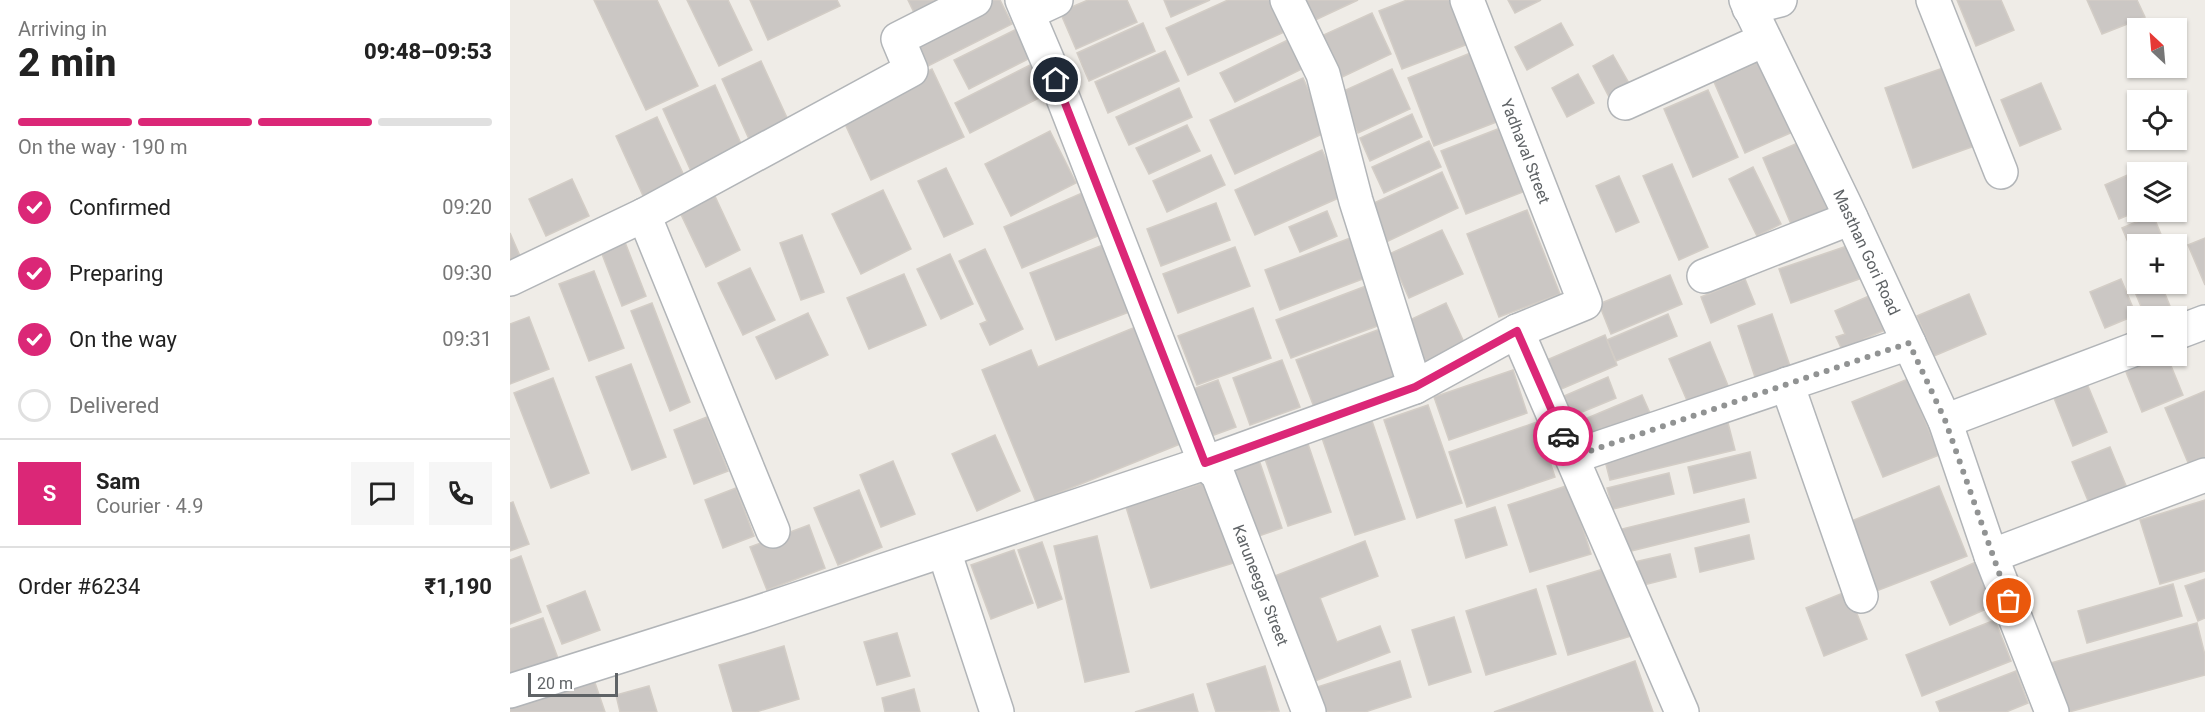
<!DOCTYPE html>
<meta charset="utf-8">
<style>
body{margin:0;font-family:Roboto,sans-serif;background:#f6f6f6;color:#222;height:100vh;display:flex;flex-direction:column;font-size:22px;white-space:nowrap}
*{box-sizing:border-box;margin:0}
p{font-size:20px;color:#767676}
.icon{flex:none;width:33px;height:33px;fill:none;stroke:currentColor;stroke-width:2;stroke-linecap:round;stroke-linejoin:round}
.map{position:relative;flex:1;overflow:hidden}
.sheet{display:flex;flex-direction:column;background:#fff;width:510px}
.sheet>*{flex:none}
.needle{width:39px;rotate:334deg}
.tools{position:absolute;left:1617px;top:18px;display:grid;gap:12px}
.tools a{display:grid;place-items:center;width:60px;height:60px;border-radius:0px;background:#fff;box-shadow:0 2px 4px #0004;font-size:30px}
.scale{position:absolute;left:18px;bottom:15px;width:90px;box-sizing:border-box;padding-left:6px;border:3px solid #5f6366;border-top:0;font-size:16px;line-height:21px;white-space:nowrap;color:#5f6366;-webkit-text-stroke:4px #fff;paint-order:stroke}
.pin{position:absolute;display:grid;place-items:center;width:51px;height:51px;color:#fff;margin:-26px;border:3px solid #fff;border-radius:50%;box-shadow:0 2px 6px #0007}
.courier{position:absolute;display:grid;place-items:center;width:60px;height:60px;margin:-30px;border:4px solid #db2777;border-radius:50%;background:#fff;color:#222;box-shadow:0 2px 8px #0007}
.overview em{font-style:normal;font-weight:800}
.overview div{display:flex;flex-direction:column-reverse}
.overview{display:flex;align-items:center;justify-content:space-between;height:102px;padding:0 18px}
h1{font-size:39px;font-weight:800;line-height:45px}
.bar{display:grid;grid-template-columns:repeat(4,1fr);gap:9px 6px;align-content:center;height:72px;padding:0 18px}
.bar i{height:8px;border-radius:4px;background:#e0e0e0}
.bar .selected{background:#db2777}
.bar p{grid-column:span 4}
.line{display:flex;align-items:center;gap:15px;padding:0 18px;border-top:2px solid #e0e0e0}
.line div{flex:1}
.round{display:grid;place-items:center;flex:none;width:63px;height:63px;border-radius:0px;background:#f6f6f6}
ol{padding:0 18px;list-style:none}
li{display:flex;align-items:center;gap:18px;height:66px}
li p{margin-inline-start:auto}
li .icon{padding:6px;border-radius:50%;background:#db2777;color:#fff;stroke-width:4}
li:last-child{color:#767676}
li i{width:33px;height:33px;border:3px solid #e0e0e0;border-radius:50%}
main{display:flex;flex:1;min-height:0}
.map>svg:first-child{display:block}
.building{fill:#cbc7c4;stroke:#d3cdc6;stroke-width:1.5}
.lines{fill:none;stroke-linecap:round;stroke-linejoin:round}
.minor-casing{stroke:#b2b5b8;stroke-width:36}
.minor{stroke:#fff;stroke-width:33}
.done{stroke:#919393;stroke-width:6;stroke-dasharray:0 10.8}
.route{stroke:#db2777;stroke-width:8}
.labels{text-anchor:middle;stroke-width:4.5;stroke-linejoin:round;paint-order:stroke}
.street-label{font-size:16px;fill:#5f6366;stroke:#fff}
</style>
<main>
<section class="sheet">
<div class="overview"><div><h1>2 min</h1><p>Arriving in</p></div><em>09:48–09:53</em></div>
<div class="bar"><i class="selected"></i><i class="selected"></i><i class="selected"></i><i></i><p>On the way · 190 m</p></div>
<ol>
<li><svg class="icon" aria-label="check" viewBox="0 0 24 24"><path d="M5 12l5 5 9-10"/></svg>Confirmed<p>09:20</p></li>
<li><svg class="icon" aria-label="check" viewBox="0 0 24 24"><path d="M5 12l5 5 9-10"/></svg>Preparing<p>09:30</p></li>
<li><svg class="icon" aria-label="check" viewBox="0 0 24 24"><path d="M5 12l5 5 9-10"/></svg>On the way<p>09:31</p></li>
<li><i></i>Delivered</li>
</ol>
<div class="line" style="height:108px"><b class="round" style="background:#db2777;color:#fff">S</b><div><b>Sam</b><p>Courier · 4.9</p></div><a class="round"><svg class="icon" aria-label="chat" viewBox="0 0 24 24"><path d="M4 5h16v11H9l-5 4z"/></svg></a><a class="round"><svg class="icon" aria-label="phone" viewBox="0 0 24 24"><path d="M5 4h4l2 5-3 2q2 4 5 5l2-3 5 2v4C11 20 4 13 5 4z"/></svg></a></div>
<div class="line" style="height:78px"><div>Order #6234</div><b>₹1,190</b></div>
</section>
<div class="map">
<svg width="1695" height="712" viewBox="0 0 1695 712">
<rect width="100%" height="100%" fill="#efece7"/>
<g class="building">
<path d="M84,0H147L188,86L136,110Z"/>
<path d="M177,0H218L242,50L209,66Z"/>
<path d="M240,0H327L330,6L258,40Z"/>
<path d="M398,0H460L410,25Z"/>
<path d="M472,0H490L502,24L410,70L394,39Z"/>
<path d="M578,0H617L627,22L566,49L550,12Z"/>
<path d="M654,0H700L661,17Z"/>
<path d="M718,0H767L781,29L678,75L656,28Z"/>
<path d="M791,0H848L801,22Z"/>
<path d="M897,0H941L958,44L892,69L869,11Z"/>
<path d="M998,0H1031L1005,13Z"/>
<path d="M1447,0H1491L1504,30L1466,46Z"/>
<path d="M1577,0H1627L1635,17L1592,34Z"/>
<path d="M862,13L881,54L828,79L809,37Z"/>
<path d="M525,20L540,48L459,89L444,60Z"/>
<path d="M633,23L645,51L579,81L567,53Z"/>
<path d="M1051,23L1063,45L1017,70L1005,47Z"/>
<path d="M784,37L798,66L725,102L710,73Z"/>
<path d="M655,51L669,81L598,113L585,82Z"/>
<path d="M963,52L989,121L924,146L898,78Z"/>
<path d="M1103,55L1120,85L1099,97L1083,66Z"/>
<path d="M1255,59L1287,130L1235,153L1204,82Z"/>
<path d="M251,61L279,122L239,139L212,79Z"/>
<path d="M522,64L537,94L460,133L445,103Z"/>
<path d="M1442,65L1470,144L1403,168L1375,88Z"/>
<path d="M422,69L454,137L361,180L330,113Z"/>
<path d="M882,69L900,109L848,133L829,93Z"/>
<path d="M1068,74L1084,103L1057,117L1042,88Z"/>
<path d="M793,78L817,132L725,174L700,120Z"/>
<path d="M1531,83L1551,129L1510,146L1491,100Z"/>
<path d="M205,85L233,148L181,171L153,109Z"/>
<path d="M669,88L682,117L619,145L606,117Z"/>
<path d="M1198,90L1228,157L1183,177L1154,109Z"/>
<path d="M902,114L912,137L860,161L850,138Z"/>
<path d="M147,117L177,182L135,200L106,136Z"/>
<path d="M677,125L690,151L639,174L626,148Z"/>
<path d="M998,125L1023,188L956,214L931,151Z"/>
<path d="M540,131L566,183L501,216L475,164Z"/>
<path d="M919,141L931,167L874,193L862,167Z"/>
<path d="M1290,142L1318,209L1281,224L1253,158Z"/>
<path d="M812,150L833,196L745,235L725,190Z"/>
<path d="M701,155L715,185L657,212L643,181Z"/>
<path d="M1162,164L1198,247L1169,260L1133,176Z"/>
<path d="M1243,167L1271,224L1247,236L1219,179Z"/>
<path d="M436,168L463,224L434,237L408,181Z"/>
<path d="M1627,171L1628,211L1609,219L1595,185Z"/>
<path d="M932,172L948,208L874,243L857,206Z"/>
<path d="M1109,176L1129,222L1106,232L1086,186Z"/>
<path d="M62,179L79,216L36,236L19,199Z"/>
<path d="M373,190L401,249L351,274L322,214Z"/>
<path d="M579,190L597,232L512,268L494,227Z"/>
<path d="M203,192L230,250L196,267L168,208Z"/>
<path d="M706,203L720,240L651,266L637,229Z"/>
<path d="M1017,210L1050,294L989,317L957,234Z"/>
<path d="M817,211L827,236L790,252L779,227Z"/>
<path d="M1643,215L1655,244H1628V260L1626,261L1612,228Z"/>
<path d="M932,230L953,274L899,298L879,254Z"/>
<path d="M111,232L136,296L112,306L87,241Z"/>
<path d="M0,233L10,256L0,260Z"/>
<path d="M292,235L314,292L291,300L270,243Z"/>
<path d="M843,237L858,277L770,310L755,270Z"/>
<path d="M1695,238V285L1678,245Z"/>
<path d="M606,240L632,307L546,340L520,273Z"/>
<path d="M1343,244L1355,277L1281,303L1269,269Z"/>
<path d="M725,247L740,286L668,313L653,274Z"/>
<path d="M475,249L513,329L480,345L470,324L477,321L449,261Z"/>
<path d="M440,254L463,304L431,319L407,269Z"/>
<path d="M240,268L265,320L233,335L208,283Z"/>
<path d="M1628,270V284H1651L1660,306L1635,316L1618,275Z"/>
<path d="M84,271L114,348L79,361L49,284Z"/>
<path d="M394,274L416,325L359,349L337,298Z"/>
<path d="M1160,275L1172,304L1101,334L1089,304Z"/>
<path d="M1235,279L1245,304L1201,323L1191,297Z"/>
<path d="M1611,279L1626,315L1595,328L1580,292Z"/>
<path d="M856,286L870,325L781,358L766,320Z"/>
<path d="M1459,294L1476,334L1424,356L1407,316Z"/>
<path d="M1359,296L1375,330L1354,339L1357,346L1335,356L1326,337L1335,334L1325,311Z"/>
<path d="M142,303L180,402L160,411L121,311Z"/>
<path d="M936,303L957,349L912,370L891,324Z"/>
<path d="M743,308L761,358L687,385L668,336Z"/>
<path d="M298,313L318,355L266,379L246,337Z"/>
<path d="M1158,314L1167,336L1106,361L1097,340Z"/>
<path d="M1262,314L1280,366L1245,377L1228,326Z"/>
<path d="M19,317L39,369L0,384V324Z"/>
<path d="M628,326L675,442L526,502L472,370L521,350L528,367Z"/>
<path d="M873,328L890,375L804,407L786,360Z"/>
<path d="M1095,335L1107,365L1049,390L1037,360Z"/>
<path d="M1200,342L1219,388L1179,405L1159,359Z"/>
<path d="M1628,356H1657L1673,395L1632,412L1610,357Z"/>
<path d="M772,360L790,407L740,425L723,378Z"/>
<path d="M121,364L156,457L122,470L86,377Z"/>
<path d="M1003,370L1017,413L939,440L924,397Z"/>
<path d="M1573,374L1597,432L1563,446L1540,388Z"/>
<path d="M1098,377L1106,398L1060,417L1052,397Z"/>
<path d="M43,378L79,473L41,488L4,393Z"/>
<path d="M1398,379L1429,455L1373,477L1342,402Z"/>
<path d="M708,380L726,427L693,439L675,392Z"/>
<path d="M1695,391V467L1682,472L1655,408Z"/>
<path d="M1132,395L1140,413L1076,440L1068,422Z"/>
<path d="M918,405L952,503L907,518L874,420Z"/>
<path d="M197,417L218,471L184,484L164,430Z"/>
<path d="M861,418L895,519L845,535L811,435Z"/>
<path d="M1217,419L1225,450L1100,480L1092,449Z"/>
<path d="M1027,422L1045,477L957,507L939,452Z"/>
<path d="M485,435L510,491L467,511L442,454Z"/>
<path d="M796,438L821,512L778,526L753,453Z"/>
<path d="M1600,447L1617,488L1579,503L1562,462Z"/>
<path d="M1240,452L1246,478L1184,493L1178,467Z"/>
<path d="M749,460L772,528L737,540L713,472Z"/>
<path d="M383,461L405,514L371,527L350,475Z"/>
<path d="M1159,473L1164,494L1103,509L1097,488Z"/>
<path d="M706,479L730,561L641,588L616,507Z"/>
<path d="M1059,485L1081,554L1020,572L998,505Z"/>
<path d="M1429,486L1457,556L1361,593L1334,524Z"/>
<path d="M226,488L244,536L213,548L195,500Z"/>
<path d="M349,490L372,547L328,565L304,508Z"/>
<path d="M1234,499L1239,522L1113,553L1108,530Z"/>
<path d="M1695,500V571L1650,584L1630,520Z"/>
<path d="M3,502L19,544L0,551V503Z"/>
<path d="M985,507L997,545L956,558L945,520Z"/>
<path d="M299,525L315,568L257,590L240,547Z"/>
<path d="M1239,535L1244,559L1190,572L1185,548Z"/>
<path d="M587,536L619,672L575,682L544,546Z"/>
<path d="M855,541L868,576L810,598L827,642L870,626L880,652L805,681L765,576Z"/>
<path d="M532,542L552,599L528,608L508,550Z"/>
<path d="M504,550L523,603L481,619L461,565Z"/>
<path d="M1160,554L1166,577L1121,588L1115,564Z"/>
<path d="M11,556L31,612L0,624V560Z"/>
<path d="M1466,562L1485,605L1440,625L1421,582Z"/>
<path d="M1100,567L1121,636L1058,655L1037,586Z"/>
<path d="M1695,579V618L1688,621L1675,586Z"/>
<path d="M1663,584L1672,616L1577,643L1568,611Z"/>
<path d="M1026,589L1046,654L976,675L956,611Z"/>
<path d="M75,591L90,630L52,644L37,606Z"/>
<path d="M1338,591L1357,639L1314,656L1296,608Z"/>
<path d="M944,617L961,672L919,685L902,630Z"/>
<path d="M33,618L49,661L0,678V629Z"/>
<path d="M1485,620L1501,661L1412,696L1396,655Z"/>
<path d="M1687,623L1695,655V675L1559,712H1550L1537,664Z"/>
<path d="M387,633L400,676L367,685L354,642Z"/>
<path d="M274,646L289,699L246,712H223L209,665Z"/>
<path d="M890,661L901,697L855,712H808L801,689Z"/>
<path d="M1125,661L1143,712H984Z"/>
<path d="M755,666L769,711L706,712L697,684Z"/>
<path d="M1506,671L1518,703L1496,712H1430L1426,702Z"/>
<path d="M83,677L95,712H0V706Z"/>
<path d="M139,686L147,712H110L106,695Z"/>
<path d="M404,689L410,712H375L372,698Z"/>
<path d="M683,694L688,712H625Z"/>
</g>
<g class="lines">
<g class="minor-casing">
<g id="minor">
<path d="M512,0L546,80L695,463L708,475L799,712"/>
<path d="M777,0L813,74L846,201L905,387"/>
<path d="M1236,0L1336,207L1435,421L1481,556L1542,712"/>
<path d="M1423,0L1491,172"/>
<path d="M1239,8L1270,0"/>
<path d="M518,13L546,0"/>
<path d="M1115,103L1254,40"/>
<path d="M134,215L263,531"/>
<path d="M1194,276L1341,218"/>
<path d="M0,279L134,215L401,70L388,39L465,0"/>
<path d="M1007,331L1172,712"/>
<path d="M1666,333L1695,322"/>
<path d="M1277,384L1351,596"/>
<path d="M1435,421L1628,348"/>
<path d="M1062,457L1399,343"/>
<path d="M434,551L487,712"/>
<path d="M1481,556L1695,475"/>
<path d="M0,691L240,615L695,463L905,387L1007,331L1075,303L957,0"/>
</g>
</g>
<use href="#minor" class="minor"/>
</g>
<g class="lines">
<path class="done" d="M1053,436L1062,457L1399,343L1435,420L1499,601"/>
<path class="route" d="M546,80L695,463L905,387L1007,331L1053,436"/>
</g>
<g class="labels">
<g class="street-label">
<text transform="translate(1016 151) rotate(69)" y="6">Yadhaval Street</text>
<text transform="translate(1357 252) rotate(65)" y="6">Masthan Gori Road</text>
<text transform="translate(751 585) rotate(69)" y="6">Karuneegar Street</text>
</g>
</g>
</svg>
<div class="tools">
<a><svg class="needle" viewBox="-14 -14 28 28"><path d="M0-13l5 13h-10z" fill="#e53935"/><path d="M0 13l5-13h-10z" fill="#767676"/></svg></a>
<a><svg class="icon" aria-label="locate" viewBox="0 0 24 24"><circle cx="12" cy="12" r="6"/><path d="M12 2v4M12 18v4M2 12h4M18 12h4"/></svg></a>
<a><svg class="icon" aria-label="layers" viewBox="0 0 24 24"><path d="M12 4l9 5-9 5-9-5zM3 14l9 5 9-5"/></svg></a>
<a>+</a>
<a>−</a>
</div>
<div class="scale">20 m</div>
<div class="pin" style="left:1499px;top:601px;background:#ea580c"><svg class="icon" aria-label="bag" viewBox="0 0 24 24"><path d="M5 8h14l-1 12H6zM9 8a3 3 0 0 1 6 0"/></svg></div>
<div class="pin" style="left:546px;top:80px;background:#1f2937"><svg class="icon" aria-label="home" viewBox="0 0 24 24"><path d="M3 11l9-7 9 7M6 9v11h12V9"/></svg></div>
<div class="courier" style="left:1053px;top:436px"><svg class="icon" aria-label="car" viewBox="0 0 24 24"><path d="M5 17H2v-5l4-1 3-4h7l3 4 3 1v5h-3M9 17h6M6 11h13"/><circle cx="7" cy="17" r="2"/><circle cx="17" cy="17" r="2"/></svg></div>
</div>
</main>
